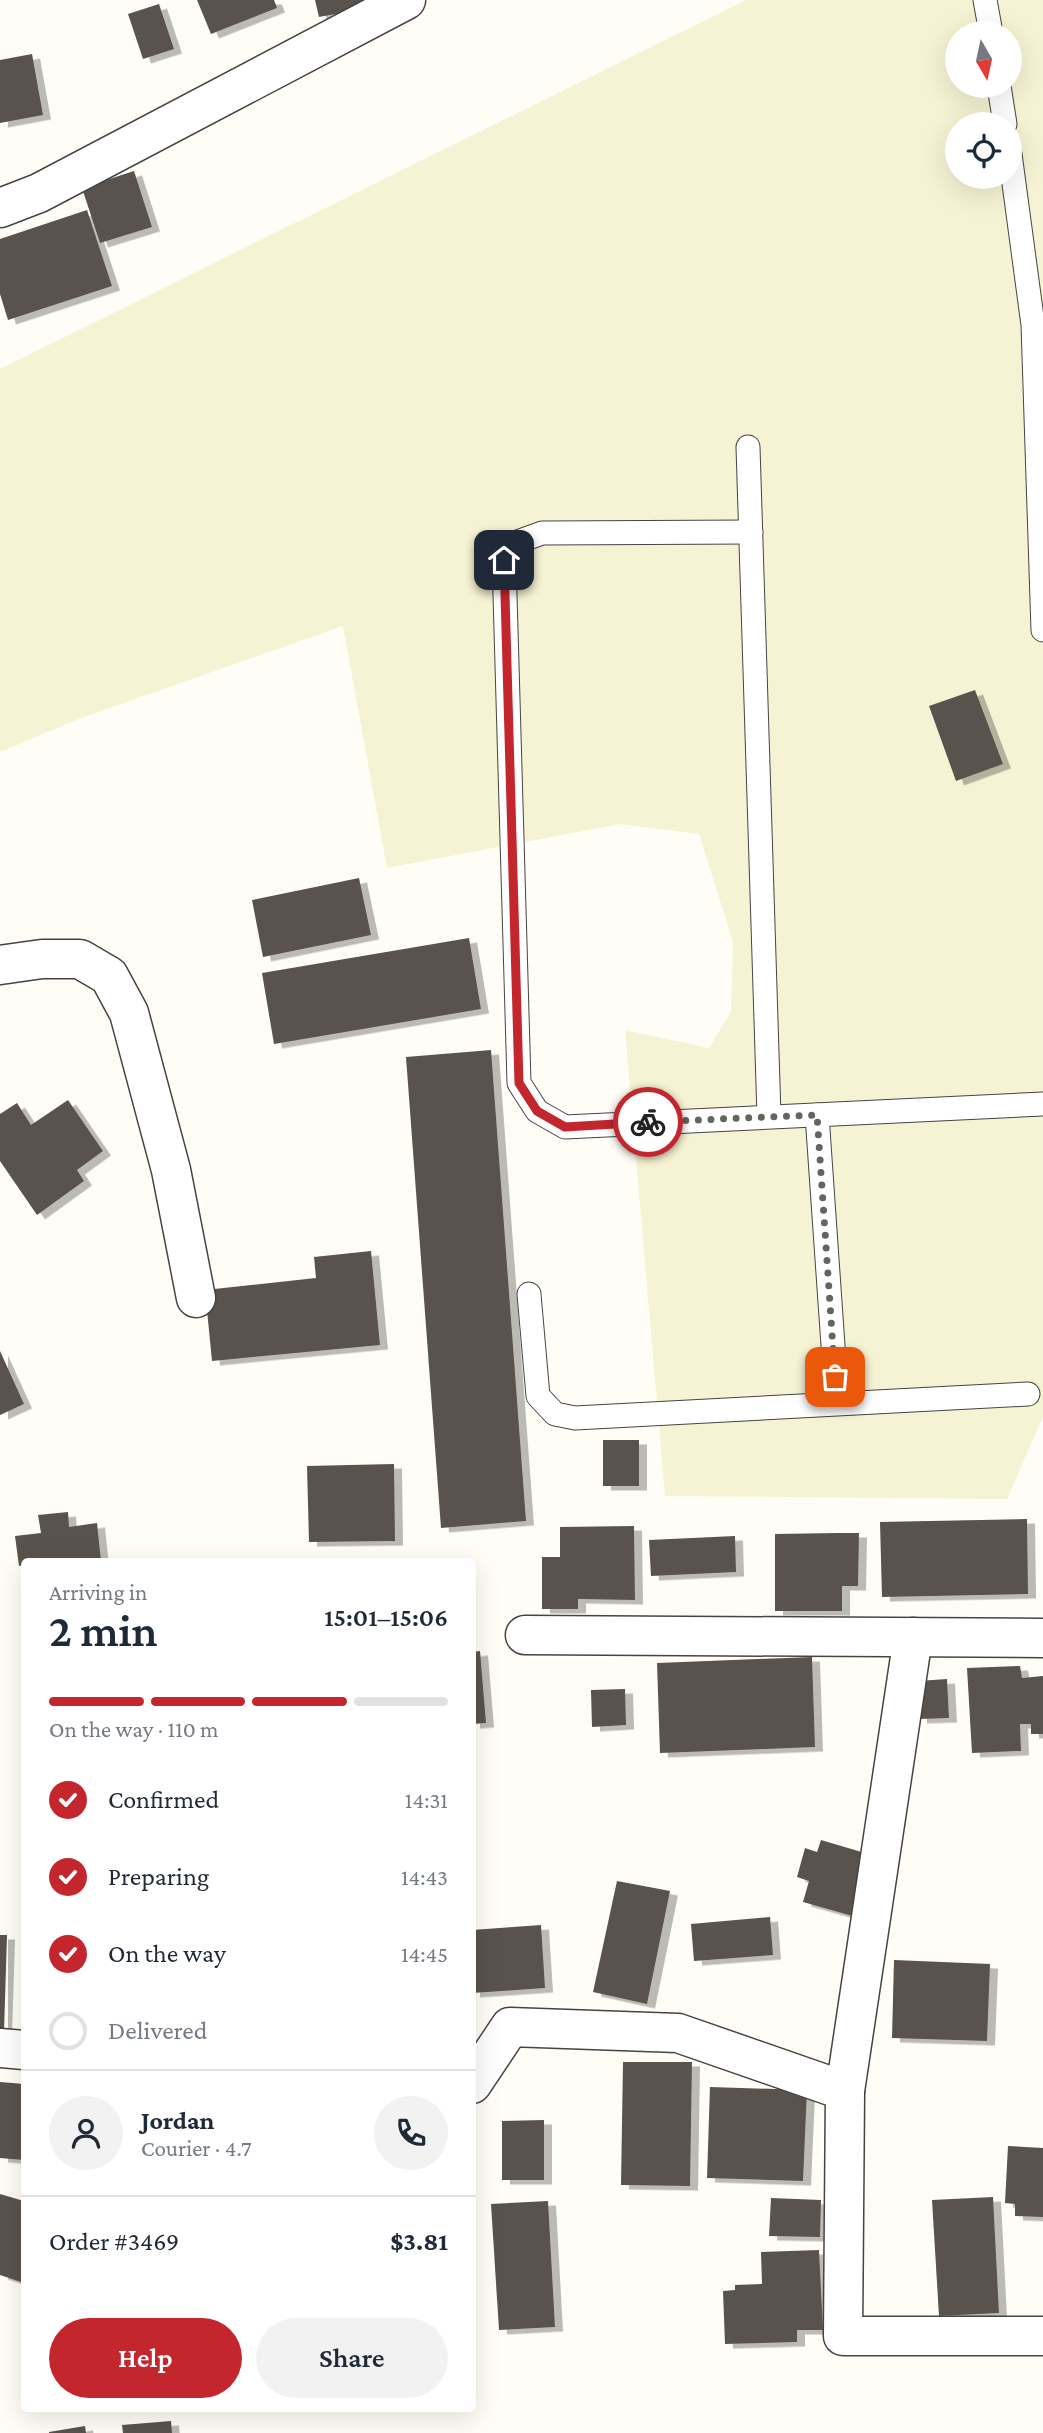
<!DOCTYPE html>
<meta charset="utf-8">
<style>
body{margin:0;font-family:"Crimson Pro",serif;background:#f2f2f3;color:#1f2937;height:100vh;display:flex;flex-direction:column;font-size:26px;white-space:nowrap}
*{box-sizing:border-box;margin:0}
p{font-size:23px;color:#747a83}
.icon{flex:none;width:38px;height:38px;fill:none;stroke:currentColor;stroke-width:2;stroke-linecap:round;stroke-linejoin:round}
.map{position:relative;flex:1;overflow:hidden}
.details{position:absolute;left:21px;top:1558px;width:455px;height:854px;display:flex;flex-direction:column;background:#fff;border-radius:7px;box-shadow:0 7px 28px #0002}
.details>*{flex:none}
.needle{width:46px;rotate:171deg}
.buttons{position:absolute;left:945px;top:21px;display:grid;gap:14px}
.buttons a{display:grid;place-items:center;width:77px;height:77px;border-radius:50%;background:#fff;box-shadow:0 7px 28px #0002;font-size:35px}
.pin{position:absolute;display:grid;place-items:center;width:60px;height:60px;color:#fff;margin:-30px;border-radius:14px;box-shadow:0 4px 10px #0006}
.courier{position:absolute;display:grid;place-items:center;width:70px;height:70px;margin:-35px;border:5px solid #c4262e;border-radius:50%;background:#fff;color:#222;box-shadow:0 2px 9px #0007}
.overview em{font-style:normal;font-weight:600}
.overview div{display:flex;flex-direction:column-reverse}
.overview{display:flex;align-items:center;justify-content:space-between;height:119px;padding:0 28px}
h1{font-size:46px;font-weight:600;line-height:52px}
.bar{display:grid;grid-template-columns:repeat(4,1fr);gap:10px 7px;align-content:center;height:84px;padding:0 28px}
.bar i{height:9px;border-radius:5px;background:#e0e1e3}
.bar .active{background:#c4262e}
.bar p{grid-column:span 4}
.line{display:flex;align-items:center;gap:18px;padding:0 28px;border-top:2px solid #e0e1e3}
.line div{flex:1}
.round{display:grid;place-items:center;flex:none;width:74px;height:74px;border-radius:37px;background:#f2f2f3}
ol{padding:0 28px;list-style:none}
li{display:flex;align-items:center;gap:21px;height:77px}
li p{margin-inline-start:auto}
li .icon{padding:7px;border-radius:50%;background:#c4262e;color:#fff;stroke-width:4}
li:last-child{color:#747a83}
li i{width:38px;height:38px;border:4px solid #e0e1e3;border-radius:50%}
.cta{display:flex;gap:14px;margin-top:auto;padding:14px 28px}
.cta a{flex:1;height:80px;border-radius:42px;background:#c4262e;color:#fff;font-size:28px;font-weight:600;line-height:80px;text-align:center}
.cta a+a{background:#f2f2f3;color:#1f2937}
.map>svg:first-child{display:block}
.farmland{fill:#f6f3d4;fill-rule:evenodd}
.building{fill:#5a524d;filter:url(#shadow)}
.lines{fill:none;stroke-linecap:round;stroke-linejoin:round}
.lane-casing{stroke:#444;stroke-width:25}
.street-casing{stroke:#444;stroke-width:41}
.lane{stroke:#fff;stroke-width:23}
.street{stroke:#fff;stroke-width:38}
.done{stroke:#646461;stroke-width:7;stroke-dasharray:0 12.6}
.route{stroke:#c4262e;stroke-width:9}
</style>
<div class="map">
<svg width="1043" height="2433" viewBox="0 0 1043 2433">
<defs>
<filter id="shadow"><feDropShadow dx="8" dy="4.5" stdDeviation="0" flood-color="#0004"/></filter>
</defs>
<rect width="100%" height="100%" fill="#fffdf5"/>
<path class="farmland" d="M746,0H1043V1417L1007,1499L665,1496L625,1030L709,1048L731,1012L733,942L699,834L620,824L387,868L343,626L81,718L0,752V369ZM957,33H1010V86H957ZM957,124H1010V177H957Z"/>
<g class="building">
<path d="M197,0H274L277,8L211,34Z"/>
<path d="M315,0H367L369,8L319,17Z"/>
<path d="M159,4L174,49L143,59L128,14Z"/>
<path d="M32,54L43,115L0,123V60Z"/>
<path d="M134,171L152,227L100,243L82,188Z"/>
<path d="M87,210L112,286L8,320L0,294V239Z"/>
<path d="M975,690L1003,764L956,781L929,706Z"/>
<path d="M359,878L371,935L263,957L252,900Z"/>
<path d="M469,938L481,1009L274,1044L262,973Z"/>
<path d="M491,1050L526,1521L441,1528L406,1057Z"/>
<path d="M68,1100L103,1151L77,1170L84,1181L37,1215L0,1161V1114L17,1103L31,1125Z"/>
<path d="M371,1251L380,1345L212,1361L205,1290L316,1278L314,1257Z"/>
<path d="M0,1351L24,1404L0,1415Z"/>
<rect x="603" y="1440" width="36" height="46"/>
<path d="M394,1464L395,1541L309,1542L307,1466Z"/>
<path d="M68,1512L69,1527L97,1523L101,1561H24V1565L19,1566L15,1536L41,1533L38,1515Z"/>
<path d="M1027,1519L1028,1594L882,1597L880,1522Z"/>
<path d="M634,1526L635,1600L578,1599V1609H542V1557H560V1527Z"/>
<path d="M838,1533H859L858,1586H842V1611H775V1534Z"/>
<path d="M735,1536L736,1572L651,1576L649,1540Z"/>
<path d="M480,1651L486,1723L472,1724V1652Z"/>
<path d="M812,1657L815,1747L660,1753L657,1663Z"/>
<path d="M1020,1666L1022,1678L1043,1676V1734H1031V1724H1020L1021,1751L972,1753L967,1668Z"/>
<path d="M947,1679L949,1718L919,1719L918,1681Z"/>
<path d="M625,1689L626,1725L592,1727L591,1690Z"/>
<path d="M821,1840L875,1856L856,1917L803,1902L809,1881L797,1877L805,1848L817,1852Z"/>
<path d="M617,1881L670,1891L647,2004L593,1992Z"/>
<path d="M770,1917L773,1955L694,1961L691,1924Z"/>
<path d="M541,1925L545,1988L472,1993V1930Z"/>
<path d="M0,1935H7L4,2031H0Z"/>
<path d="M894,1960L990,1964L987,2041L892,2038Z"/>
<path d="M623,2062H692L690,2186L621,2185Z"/>
<path d="M0,2082L24,2084V2160L0,2158Z"/>
<path d="M710,2087L807,2090L803,2181L707,2178Z"/>
<path d="M544,2120V2180H502V2121Z"/>
<path d="M1008,2146L1043,2148V2217L1015,2216V2204L1005,2203Z"/>
<path d="M0,2194L24,2201V2283L0,2275Z"/>
<path d="M993,2197L999,2313L939,2316L932,2200Z"/>
<path d="M771,2198L821,2200L820,2237L769,2236Z"/>
<path d="M548,2201L555,2327L499,2330L491,2204Z"/>
<path d="M819,2250L823,2330H797V2342L725,2344L723,2291L735,2290V2285L762,2284L761,2252Z"/>
<path d="M171,2421L172,2433H123L122,2425Z"/>
<path d="M85,2426L86,2433H49V2432Z"/>
</g>
<g class="lines">
<g class="lane-casing">
<g id="lane">
<path d="M985,0L991,33"/>
<path d="M999,86L1005,124"/>
<path d="M1010,154L1033,325L1043,630"/>
<path d="M748,447L769,1116"/>
<path d="M751,532L542,533L520,541L504,560L519,1083L537,1111L565,1127L1043,1104"/>
<path d="M817,1115L837,1403"/>
<path d="M529,1294L538,1396L555,1414L575,1418L1028,1394"/>
</g>
</g>
<g class="street-casing">
<g id="street">
<path d="M0,208L39,193L406,0"/>
<path d="M0,965L42,959H80L109,976L129,1013L171,1170L196,1298"/>
<path d="M525,1635L1043,1638"/>
<path d="M0,2048L24,2050"/>
<path d="M472,2084L510,2027L678,2033L845,2091L843,2336H1043"/>
<path d="M845,2091L913,1637"/>
</g>
</g>
<use href="#lane" class="lane"/>
<use href="#street" class="street"/>
</g>
<g class="lines">
<path class="done" d="M648,1122L817,1115L835,1377"/>
<path class="route" d="M504,560L519,1083L537,1111L565,1127L648,1122"/>
</g>
</svg>
<div class="buttons">
<a><svg class="needle" viewBox="-14 -14 28 28"><path d="M0-13l5 13h-10z" fill="#e53935"/><path d="M0 13l5-13h-10z" fill="#747a83"/></svg></a>
<a><svg class="icon" aria-label="locate" viewBox="0 0 24 24"><circle cx="12" cy="12" r="6"/><path d="M12 2v4M12 18v4M2 12h4M18 12h4"/></svg></a>
</div>
<div class="pin" style="left:835px;top:1377px;background:#ea580c"><svg class="icon" aria-label="bag" viewBox="0 0 24 24"><path d="M5 8h14l-1 12H6zM9 8a3 3 0 0 1 6 0"/></svg></div>
<div class="pin" style="left:504px;top:560px;background:#1f2937"><svg class="icon" aria-label="home" viewBox="0 0 24 24"><path d="M3 11l9-7 9 7M6 9v11h12V9"/></svg></div>
<div class="courier" style="left:648px;top:1122px"><svg class="icon" aria-label="bike" viewBox="0 0 24 24"><circle cx="6" cy="16" r="4"/><circle cx="18" cy="16" r="4"/><path d="M6 16l4-8h5l3 8M10 8l3 8H6M13 5h3"/></svg></div>
<section class="details">
<div class="overview"><div><h1>2 min</h1><p>Arriving in</p></div><em>15:01–15:06</em></div>
<div class="bar"><i class="active"></i><i class="active"></i><i class="active"></i><i></i><p>On the way · 110 m</p></div>
<ol>
<li><svg class="icon" aria-label="check" viewBox="0 0 24 24"><path d="M5 12l5 5 9-10"/></svg>Confirmed<p>14:31</p></li>
<li><svg class="icon" aria-label="check" viewBox="0 0 24 24"><path d="M5 12l5 5 9-10"/></svg>Preparing<p>14:43</p></li>
<li><svg class="icon" aria-label="check" viewBox="0 0 24 24"><path d="M5 12l5 5 9-10"/></svg>On the way<p>14:45</p></li>
<li><i></i>Delivered</li>
</ol>
<div class="line" style="height:126px"><a class="round"><svg class="icon" aria-label="person" viewBox="0 0 24 24"><circle cx="12" cy="8" r="4"/><path d="M4 21q1-7 8-7t8 7"/></svg></a><div><b>Jordan</b><p>Courier · 4.7</p></div><a class="round"><svg class="icon" aria-label="phone" viewBox="0 0 24 24"><path d="M5 4h4l2 5-3 2q2 4 5 5l2-3 5 2v4C11 20 4 13 5 4z"/></svg></a></div>
<div class="line" style="height:91px"><div>Order #3469</div><b>$3.81</b></div>
<div class="cta"><a>Help</a><a>Share</a></div>
</section>
</div>
